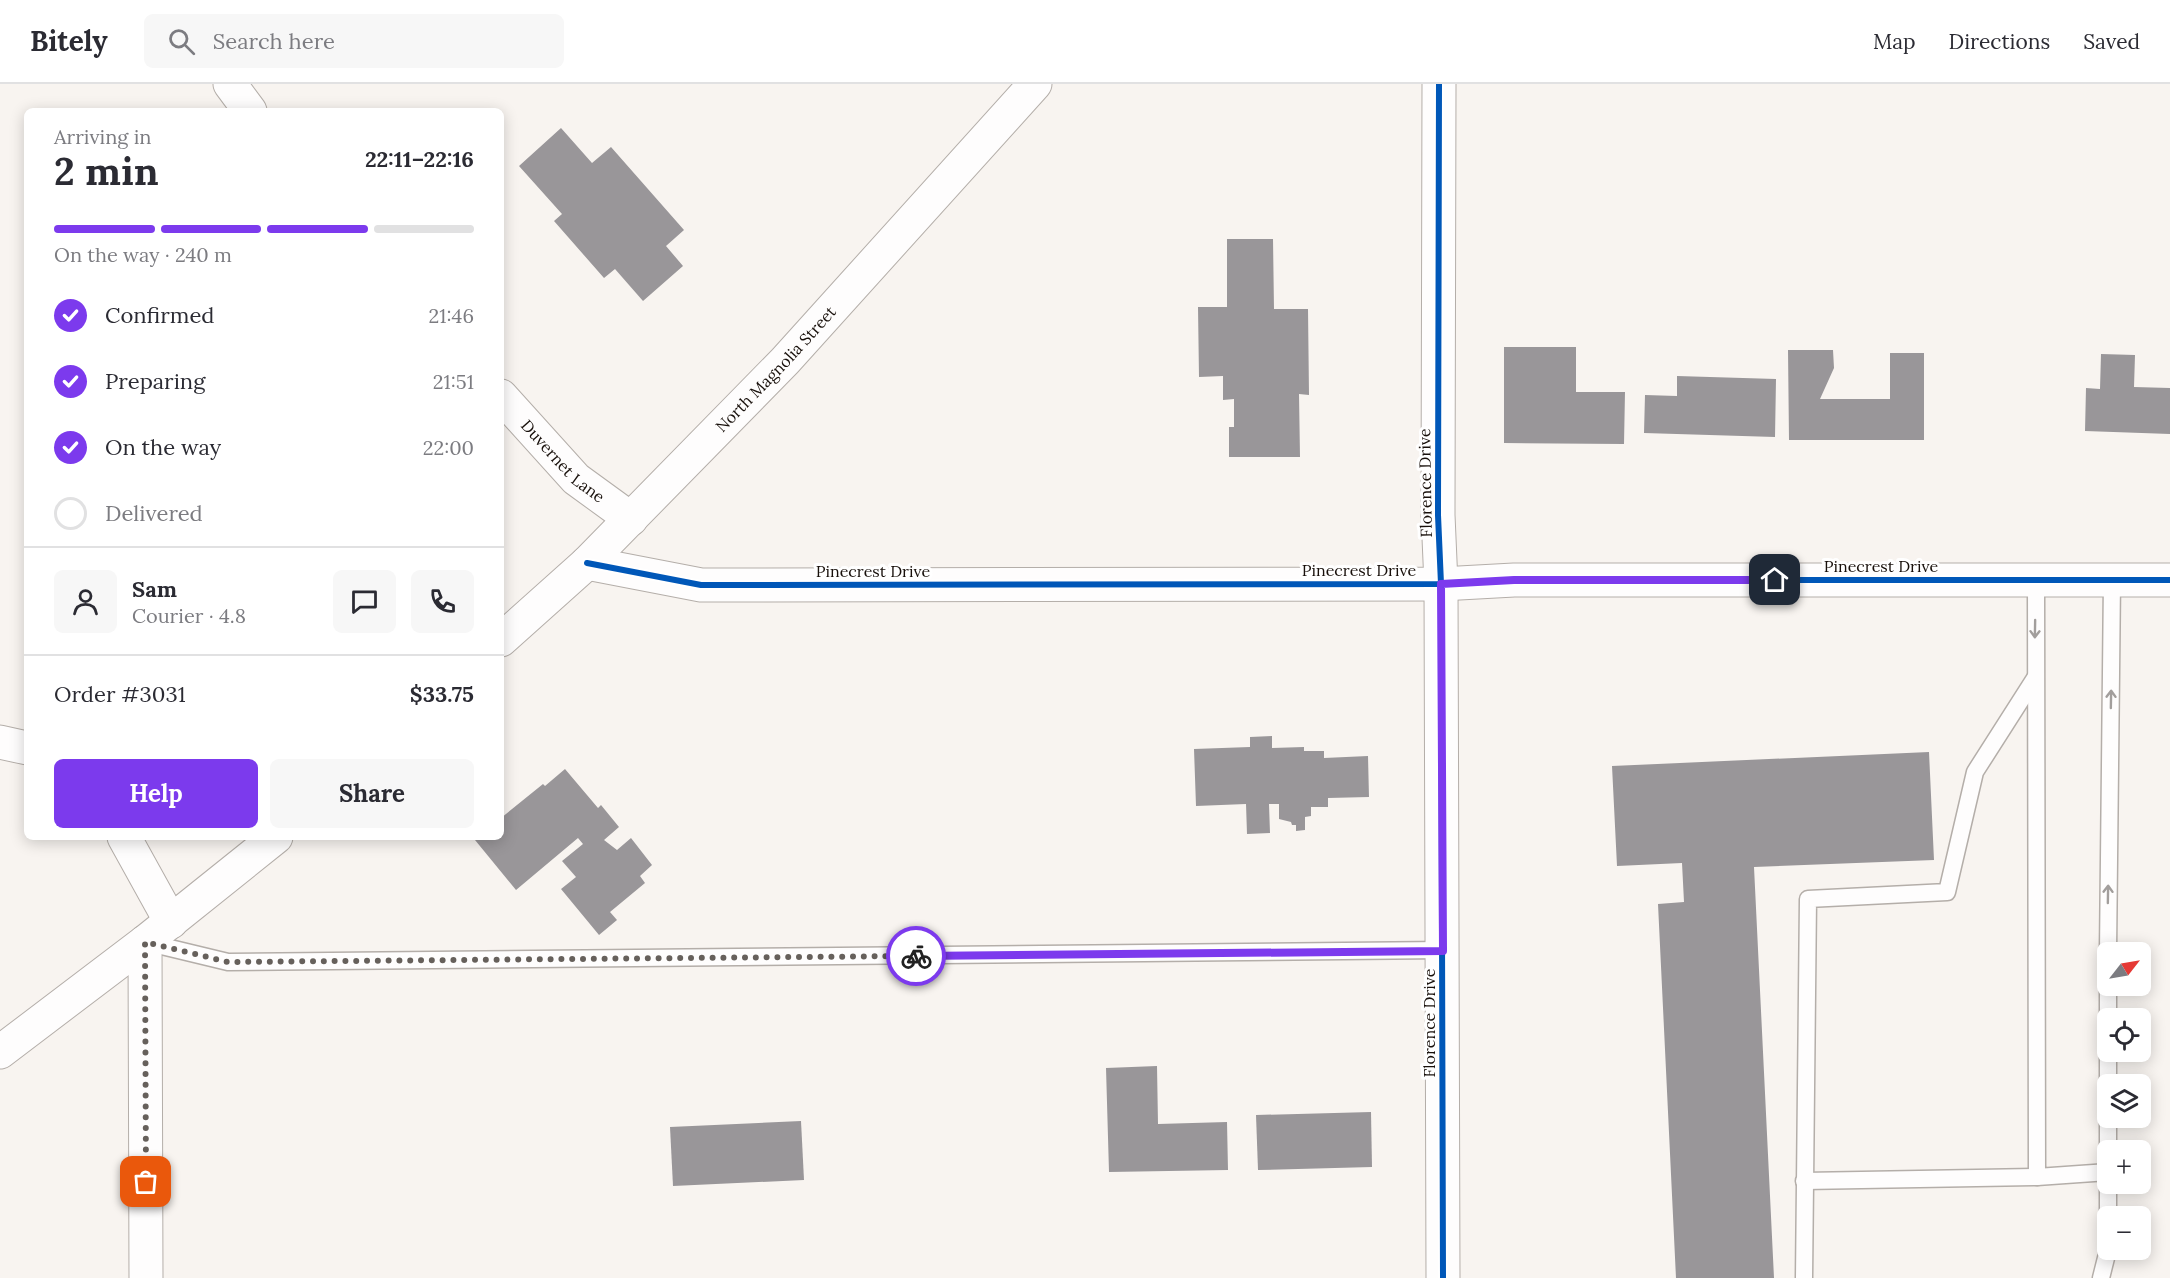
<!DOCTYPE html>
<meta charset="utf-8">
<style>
body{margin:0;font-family:Lora,serif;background:#f7f7f7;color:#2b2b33;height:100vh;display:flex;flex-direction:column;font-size:22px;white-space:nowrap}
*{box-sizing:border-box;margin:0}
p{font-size:20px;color:#7c7c81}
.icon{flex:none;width:33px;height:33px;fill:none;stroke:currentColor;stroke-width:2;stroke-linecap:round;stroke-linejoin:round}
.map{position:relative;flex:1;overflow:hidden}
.side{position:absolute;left:24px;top:24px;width:480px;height:732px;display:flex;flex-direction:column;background:#fff;border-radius:9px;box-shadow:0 3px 15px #0003}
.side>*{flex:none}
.needle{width:39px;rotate:59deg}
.tools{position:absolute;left:2097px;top:858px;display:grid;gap:12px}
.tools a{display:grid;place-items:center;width:54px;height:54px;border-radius:9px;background:#fff;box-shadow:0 3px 15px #0003;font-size:30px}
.pin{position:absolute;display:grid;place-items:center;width:51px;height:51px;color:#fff;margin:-26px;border-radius:12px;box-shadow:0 3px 9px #0006}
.courier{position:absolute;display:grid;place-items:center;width:60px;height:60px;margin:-30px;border:4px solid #7c3aed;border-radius:50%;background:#fff;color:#222;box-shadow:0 2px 8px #0007}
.head em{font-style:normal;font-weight:800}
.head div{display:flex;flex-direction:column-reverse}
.head{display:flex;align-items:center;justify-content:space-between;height:102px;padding:0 30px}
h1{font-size:39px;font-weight:800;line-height:45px}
.bar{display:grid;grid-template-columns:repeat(4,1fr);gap:9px 6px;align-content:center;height:72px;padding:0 30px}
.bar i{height:8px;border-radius:4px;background:#e1e1e2}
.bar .active{background:#7c3aed}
.bar p{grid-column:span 4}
.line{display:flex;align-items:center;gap:15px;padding:0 30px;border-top:2px solid #e1e1e2}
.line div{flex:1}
.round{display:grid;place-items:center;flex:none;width:63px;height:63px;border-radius:9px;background:#f7f7f7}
ol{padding:0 30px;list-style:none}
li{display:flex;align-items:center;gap:18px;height:66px}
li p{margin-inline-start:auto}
li .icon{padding:6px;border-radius:50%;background:#7c3aed;color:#fff;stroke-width:4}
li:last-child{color:#7c7c81}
li i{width:33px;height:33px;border:3px solid #e1e1e2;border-radius:50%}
.cta{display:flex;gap:12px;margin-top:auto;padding:12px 30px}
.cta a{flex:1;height:69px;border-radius:9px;background:#7c3aed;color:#fff;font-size:24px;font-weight:800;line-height:69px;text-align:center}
.cta a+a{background:#f7f7f7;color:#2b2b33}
header{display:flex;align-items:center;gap:36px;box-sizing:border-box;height:84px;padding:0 30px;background:#fff;border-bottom:2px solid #e1e1e2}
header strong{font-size:28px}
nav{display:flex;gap:33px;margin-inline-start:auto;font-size:21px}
.search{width:420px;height:54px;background:#f7f7f7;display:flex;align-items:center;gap:15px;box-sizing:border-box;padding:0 21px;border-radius:9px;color:#7c7c81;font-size:22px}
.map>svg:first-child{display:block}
.building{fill:#999699}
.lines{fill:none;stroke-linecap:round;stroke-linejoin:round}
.lane-casing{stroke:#b4aea9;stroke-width:19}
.street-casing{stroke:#b4aea9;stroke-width:35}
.secondary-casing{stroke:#b4aea9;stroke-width:35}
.lane{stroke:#fefdfd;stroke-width:16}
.street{stroke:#fefdfd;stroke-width:33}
.secondary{stroke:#fefdfd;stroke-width:33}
.cycleway-casing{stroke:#fff;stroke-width:10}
.cycleway{stroke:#0057b8;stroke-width:6}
.oneway{stroke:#a29e9c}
.done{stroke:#66605b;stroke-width:6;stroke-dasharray:0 10.8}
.route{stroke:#7c3aed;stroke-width:8}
.labels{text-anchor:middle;stroke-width:6;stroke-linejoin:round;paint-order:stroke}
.street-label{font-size:16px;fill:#18100b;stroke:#fff}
</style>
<header>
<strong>Bitely</strong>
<div class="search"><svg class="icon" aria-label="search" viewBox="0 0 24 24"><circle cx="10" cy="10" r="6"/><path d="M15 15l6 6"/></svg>Search here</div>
<nav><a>Map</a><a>Directions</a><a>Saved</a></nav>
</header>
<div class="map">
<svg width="2170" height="1194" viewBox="0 0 2170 1194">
<rect width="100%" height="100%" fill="#f8f4f0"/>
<g class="building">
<path d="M561,44L592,79L611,63L684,146L666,162L683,182L643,217L615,185L604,194L554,137L562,130L519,82Z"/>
<path d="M1227,155H1273L1274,225H1308L1309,311L1299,310L1300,373H1229V343H1234V315L1223,316V292L1199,293L1198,223H1227Z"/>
<path d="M1504,263H1576V308H1625L1624,360L1504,359Z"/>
<path d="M1788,266H1833L1834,284L1820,315H1890V269H1924V356H1789Z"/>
<path d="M2101,270L2135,271L2134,303L2170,304V350L2085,347L2086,304L2100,305Z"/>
<path d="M1677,292L1776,295L1775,353L1644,349L1645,311L1677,312Z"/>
<path d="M1272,652V664L1304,663V667H1324V674L1368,672L1369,713L1328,714V723H1311V732L1305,733V746L1296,747V741H1292L1291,738L1279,735V720H1269L1270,749L1247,750L1246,720L1196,722L1194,665L1250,663V653Z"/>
<path d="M1929,668L1934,776L1754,783L1774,1194H1676L1658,820L1684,818L1682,779L1617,782L1612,682Z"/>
<path d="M565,685L598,724L601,721L619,743L604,756L617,766L631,754L652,781L640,792L645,799L610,828L617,836L599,851L561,805L576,793L562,777L583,760L578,754L516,806L475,756L479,753H501V734L543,700L545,702Z"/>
<path d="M1157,982L1158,1040L1227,1038L1228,1086L1109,1088L1106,984Z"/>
<path d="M1371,1028L1372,1083L1258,1086L1256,1031Z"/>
<path d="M801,1037L804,1096L673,1102L670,1043Z"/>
</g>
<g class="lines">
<g class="lane-casing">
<g id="lane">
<path d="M2036,496L2037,1093L2108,1088"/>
<path d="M145,858L228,878L1443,866"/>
<path d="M2108,868L2112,496"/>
<path d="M2108,878V966"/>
<path d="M2108,968V1000"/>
<path d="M2108,1034V1066"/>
<path d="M1804,1097L2037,1093"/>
<path d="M2108,1100V1132"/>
<path d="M1804,1194L1808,815L1947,808L1975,688L2035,594"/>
<path d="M2101,1194L2108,1166"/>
</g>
</g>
<g class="street-casing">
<g id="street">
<path d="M230,0L250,27"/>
<path d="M1439,0L1438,431L1441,500L1443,1194"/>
<path id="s1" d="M501,312L576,395L631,435"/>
<path d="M587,479L701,501L1441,500L1514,496H2170"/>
<path d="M0,658L27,664"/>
<path d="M124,753L171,838"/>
<path d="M145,858L146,1194"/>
</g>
</g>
<g class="secondary-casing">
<g id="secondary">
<path id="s2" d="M501,556L587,479L785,277L1035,0"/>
<path d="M0,968L145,858L276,753"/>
</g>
</g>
<use href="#lane" class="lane"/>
<use href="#street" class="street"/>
<use href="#secondary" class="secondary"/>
<g class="cycleway-casing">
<g id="cycleway">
<path d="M1439,0L1438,431L1441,500L1443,1194"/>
<path d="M587,479L701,501L1441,500L1514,496H2170"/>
</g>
</g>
<use href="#cycleway" class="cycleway"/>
</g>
<defs><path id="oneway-shaft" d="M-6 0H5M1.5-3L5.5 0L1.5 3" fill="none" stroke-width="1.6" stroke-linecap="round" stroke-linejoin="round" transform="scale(1.5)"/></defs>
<g class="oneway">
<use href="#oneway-shaft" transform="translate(2035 545) rotate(91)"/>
<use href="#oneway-shaft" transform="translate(2111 615) rotate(-89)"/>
<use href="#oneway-shaft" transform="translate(2108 810) rotate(-89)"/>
</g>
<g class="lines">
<path class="done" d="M146,1098L145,858L228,878L916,872"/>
<path class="route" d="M916,872L1443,867L1441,500L1514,496H1775"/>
</g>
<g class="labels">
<g class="street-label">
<text dy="6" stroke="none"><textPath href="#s2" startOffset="386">North Magnolia Street</textPath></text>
<text dy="6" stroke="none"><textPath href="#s1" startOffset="90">Duvernet Lane</textPath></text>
<text transform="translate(1425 399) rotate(-91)" y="6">Florence Drive</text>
<text x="1881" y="488">Pinecrest Drive</text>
<text x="1359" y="492">Pinecrest Drive</text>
<text x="873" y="493">Pinecrest Drive</text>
<text transform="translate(1429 939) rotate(-90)" y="6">Florence Drive</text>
</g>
</g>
</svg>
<div class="tools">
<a><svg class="needle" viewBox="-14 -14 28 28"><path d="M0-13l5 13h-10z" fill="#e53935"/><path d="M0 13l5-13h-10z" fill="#7c7c81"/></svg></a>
<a><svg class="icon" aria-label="locate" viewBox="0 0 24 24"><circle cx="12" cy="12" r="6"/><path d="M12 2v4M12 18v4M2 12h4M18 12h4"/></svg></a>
<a><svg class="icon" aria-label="layers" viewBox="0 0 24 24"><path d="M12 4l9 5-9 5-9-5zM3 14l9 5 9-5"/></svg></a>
<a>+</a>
<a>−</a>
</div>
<div class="pin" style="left:146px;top:1098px;background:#ea580c"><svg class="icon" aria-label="bag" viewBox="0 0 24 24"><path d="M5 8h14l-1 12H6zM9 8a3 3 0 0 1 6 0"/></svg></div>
<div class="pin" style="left:1775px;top:496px;background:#1f2937"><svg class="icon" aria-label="home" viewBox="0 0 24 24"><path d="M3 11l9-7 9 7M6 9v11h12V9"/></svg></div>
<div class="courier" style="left:916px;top:872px"><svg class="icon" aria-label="bike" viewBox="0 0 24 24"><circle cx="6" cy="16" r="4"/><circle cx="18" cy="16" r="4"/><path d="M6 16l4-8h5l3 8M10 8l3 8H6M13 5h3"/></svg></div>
<section class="side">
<div class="head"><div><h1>2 min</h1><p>Arriving in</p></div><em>22:11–22:16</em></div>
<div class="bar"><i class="active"></i><i class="active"></i><i class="active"></i><i></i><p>On the way · 240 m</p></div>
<ol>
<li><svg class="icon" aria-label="check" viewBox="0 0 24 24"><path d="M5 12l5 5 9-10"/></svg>Confirmed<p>21:46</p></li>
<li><svg class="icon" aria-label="check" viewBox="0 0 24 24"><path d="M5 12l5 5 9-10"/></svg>Preparing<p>21:51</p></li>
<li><svg class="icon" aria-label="check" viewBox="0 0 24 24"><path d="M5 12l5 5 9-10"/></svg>On the way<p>22:00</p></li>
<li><i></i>Delivered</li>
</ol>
<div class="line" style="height:108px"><a class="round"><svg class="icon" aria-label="person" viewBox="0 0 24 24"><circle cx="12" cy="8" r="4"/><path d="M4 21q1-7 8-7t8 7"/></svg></a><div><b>Sam</b><p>Courier · 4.8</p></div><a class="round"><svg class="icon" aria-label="chat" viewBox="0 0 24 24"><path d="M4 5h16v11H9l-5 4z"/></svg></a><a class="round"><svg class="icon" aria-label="phone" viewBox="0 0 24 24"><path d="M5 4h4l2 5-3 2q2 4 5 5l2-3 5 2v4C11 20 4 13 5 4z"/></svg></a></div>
<div class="line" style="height:78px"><div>Order #3031</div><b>$33.75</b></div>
<div class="cta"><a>Help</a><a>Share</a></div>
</section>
</div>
